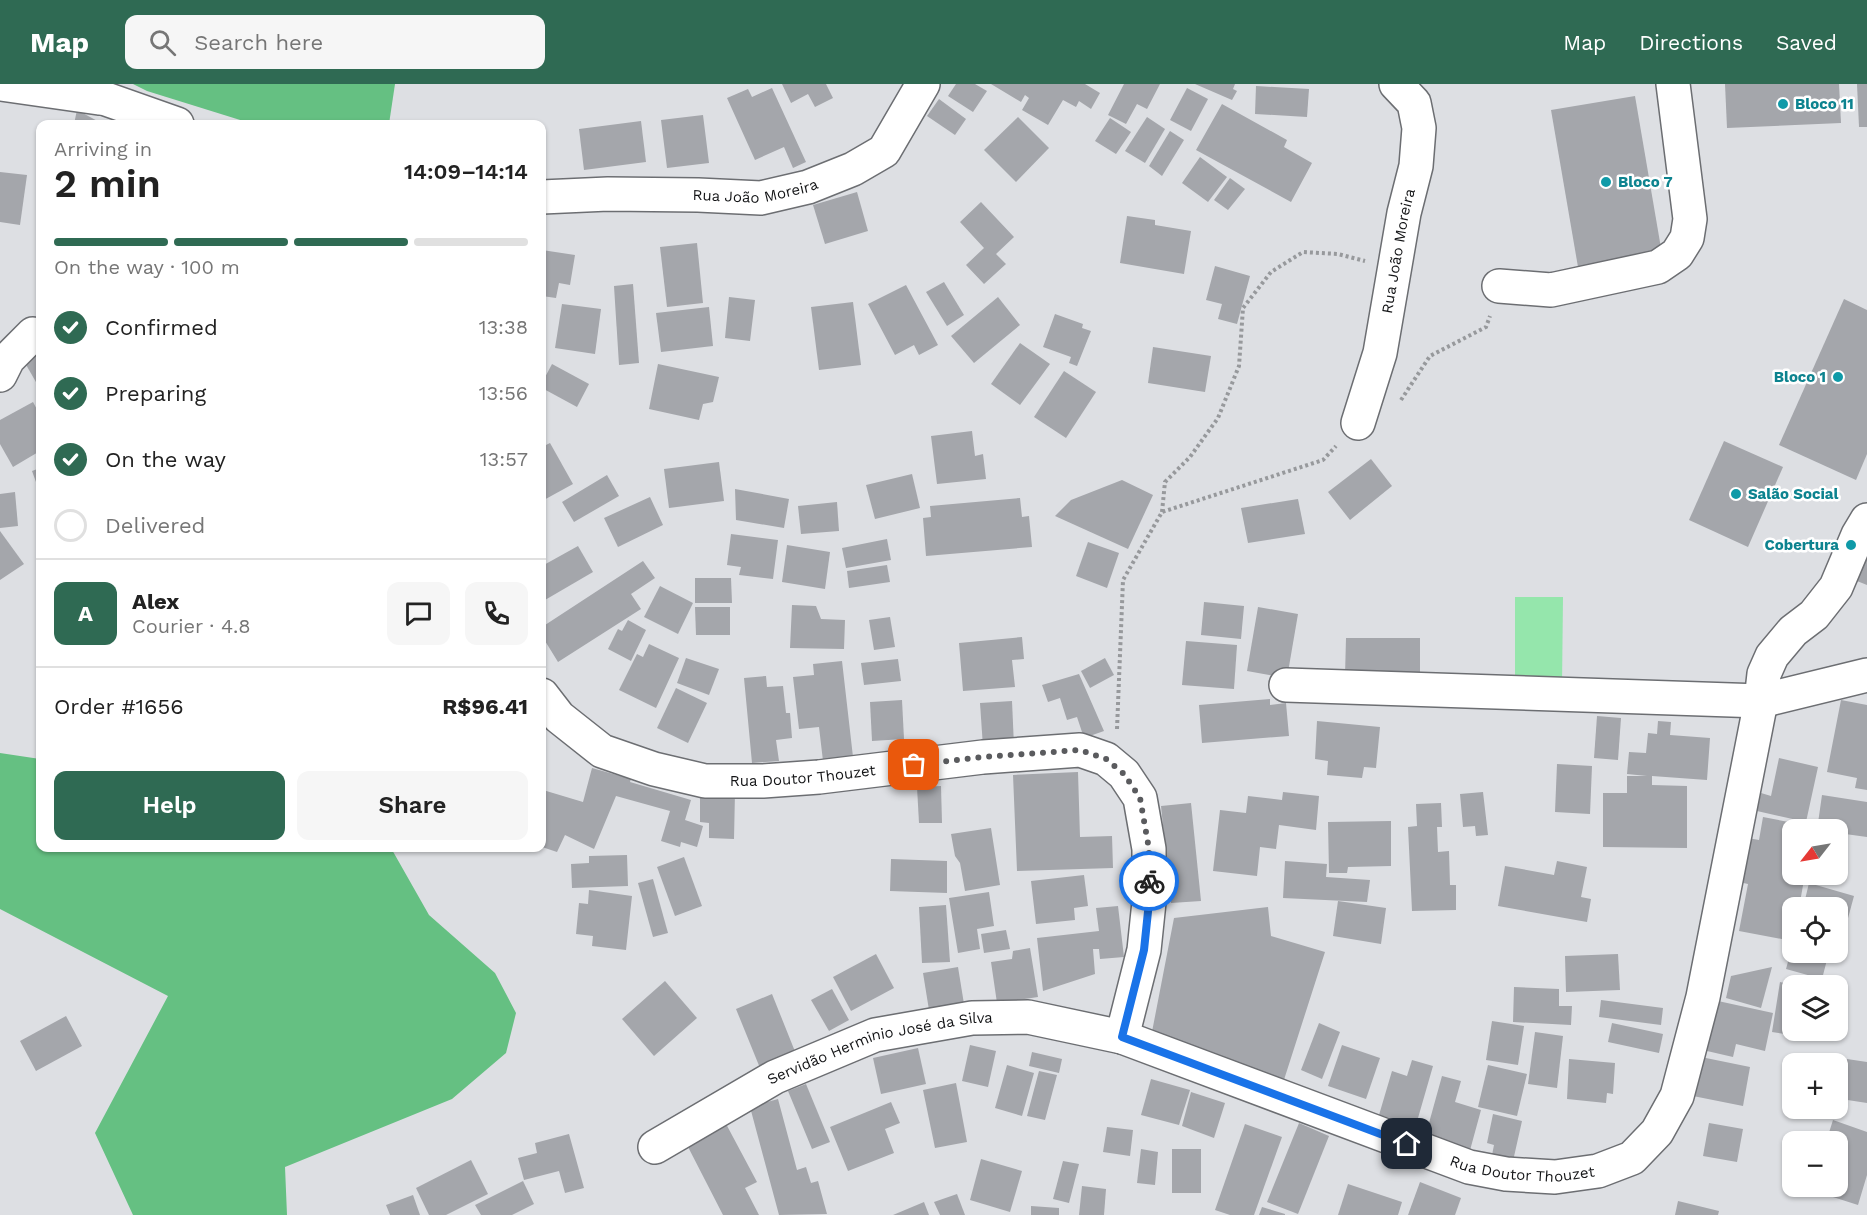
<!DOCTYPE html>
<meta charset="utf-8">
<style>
body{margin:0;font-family:"Work Sans",sans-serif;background:#f6f6f6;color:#222;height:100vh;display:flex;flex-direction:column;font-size:22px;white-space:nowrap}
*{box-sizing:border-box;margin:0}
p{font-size:20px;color:#767676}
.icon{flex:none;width:33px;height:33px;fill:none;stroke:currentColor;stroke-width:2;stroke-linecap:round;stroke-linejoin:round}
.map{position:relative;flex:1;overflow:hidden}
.panel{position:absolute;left:36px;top:36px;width:510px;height:732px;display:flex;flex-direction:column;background:#fff;border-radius:12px;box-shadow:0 2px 4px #0004}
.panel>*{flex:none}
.needle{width:39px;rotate:239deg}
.tools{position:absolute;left:1782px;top:735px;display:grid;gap:12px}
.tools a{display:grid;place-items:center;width:66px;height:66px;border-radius:12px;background:#fff;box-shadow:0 2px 4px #0004;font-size:30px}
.pin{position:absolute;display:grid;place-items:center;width:51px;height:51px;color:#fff;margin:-26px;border-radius:12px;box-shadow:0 3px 9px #0006}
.courier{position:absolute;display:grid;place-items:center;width:60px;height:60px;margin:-30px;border:4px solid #1a73e8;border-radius:50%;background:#fff;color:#222;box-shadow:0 2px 8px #0007}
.headline em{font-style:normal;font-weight:600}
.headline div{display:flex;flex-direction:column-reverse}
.headline{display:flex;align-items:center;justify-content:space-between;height:102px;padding:0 18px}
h1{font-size:39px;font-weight:600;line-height:45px}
.bar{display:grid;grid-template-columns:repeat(4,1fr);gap:9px 6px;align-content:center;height:72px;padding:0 18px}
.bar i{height:8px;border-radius:4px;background:#e0e0e0}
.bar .selected{background:#2f6a53}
.bar p{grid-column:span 4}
.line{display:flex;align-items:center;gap:15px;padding:0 18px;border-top:2px solid #e0e0e0}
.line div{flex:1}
.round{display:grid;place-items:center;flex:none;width:63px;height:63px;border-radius:12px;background:#f6f6f6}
ol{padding:0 18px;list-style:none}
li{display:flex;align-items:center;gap:18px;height:66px}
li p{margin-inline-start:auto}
li .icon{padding:6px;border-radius:50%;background:#2f6a53;color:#fff;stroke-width:4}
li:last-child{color:#767676}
li i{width:33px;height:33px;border:3px solid #e0e0e0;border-radius:50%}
.button{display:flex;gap:12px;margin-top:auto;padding:12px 18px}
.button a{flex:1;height:69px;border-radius:12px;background:#2f6a53;color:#fff;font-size:24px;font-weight:600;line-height:69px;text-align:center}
.button a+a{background:#f6f6f6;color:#222}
header{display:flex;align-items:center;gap:36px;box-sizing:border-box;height:84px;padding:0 30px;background:#2f6a53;color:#fff}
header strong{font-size:28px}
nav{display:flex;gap:33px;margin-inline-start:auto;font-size:21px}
.search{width:420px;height:54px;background:#f6f6f6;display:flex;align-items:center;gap:15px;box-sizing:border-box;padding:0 21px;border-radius:12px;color:#767676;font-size:22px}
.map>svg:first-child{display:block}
.green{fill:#95e6ac}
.forest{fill:#65c082}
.building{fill:#a4a6ab}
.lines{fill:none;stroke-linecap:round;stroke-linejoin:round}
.minor-casing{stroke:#6c6e72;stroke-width:36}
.path{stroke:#97999c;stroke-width:4;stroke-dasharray:3 3;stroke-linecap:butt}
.minor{stroke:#fff;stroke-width:33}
.done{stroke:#5a5b5e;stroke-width:6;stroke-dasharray:0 10.8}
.route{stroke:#1a73e8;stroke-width:8}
.culture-dot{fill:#0f9aa8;stroke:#fff;stroke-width:2}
.labels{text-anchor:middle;stroke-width:5;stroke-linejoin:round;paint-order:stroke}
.culture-label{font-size:15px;font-weight:bold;fill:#0d838f;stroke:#fff;text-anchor:start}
.street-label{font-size:15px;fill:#131416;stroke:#fff}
</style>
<header>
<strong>Map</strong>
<div class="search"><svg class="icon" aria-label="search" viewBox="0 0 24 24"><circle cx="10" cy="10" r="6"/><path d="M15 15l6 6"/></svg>Search here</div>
<nav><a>Map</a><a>Directions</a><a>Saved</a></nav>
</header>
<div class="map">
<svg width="1867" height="1131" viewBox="0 0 1867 1131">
<rect width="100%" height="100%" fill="#dddfe3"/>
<path class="green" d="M1515,513H1563L1562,602L1515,601Z"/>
<g class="forest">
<path d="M133,0H395L389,40H253L147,7Z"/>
<path d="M0,669L40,675V764H391L429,831L495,889L516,929L506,969L452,1015L285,1083L287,1131H133L95,1049L168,912L0,825Z"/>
</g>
<g class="building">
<path d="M782,0H826L833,14L815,23L808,10L791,19Z"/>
<path d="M956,0H975L987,7L973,28L948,12Z"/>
<path d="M991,0H1085L1100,9L1091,25L1079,17L1076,23L1063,16L1048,41L1022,26L1029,14L1025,11L1021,18Z"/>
<path d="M1124,0H1160L1147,25L1137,20L1126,40L1108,31Z"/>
<path d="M1195,0H1235L1233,5L1237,7L1232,16Z"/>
<path d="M1725,0H1839L1841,39L1727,44Z"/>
<path d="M1857,0H1867V43H1859Z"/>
<path d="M1256,2L1309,5L1307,33L1255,30Z"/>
<path d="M772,4L806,78L793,84L784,63L755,76L727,14L748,5L752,13Z"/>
<path d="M1187,4L1208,15L1191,47L1170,36Z"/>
<path d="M1635,12L1662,170L1578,183L1551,26Z"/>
<path d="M939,15L966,35L955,51L927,32Z"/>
<path d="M1222,20L1287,56L1284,63L1312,79L1291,118L1196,66Z"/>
<path d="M77,26L103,40H74Z"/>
<path d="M703,31L709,79L667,84L661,36Z"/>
<path d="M1018,33L1049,64L1016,98L984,66Z"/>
<path d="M1147,33L1165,45L1145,79L1125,67Z"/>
<path d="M1110,34L1131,48L1116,70L1095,57Z"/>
<path d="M641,37L646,78L584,86L579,45Z"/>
<path d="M1170,47L1184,56L1162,92L1149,82Z"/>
<path d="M1200,73L1227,93L1208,118L1182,99Z"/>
<path d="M0,88L27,91L20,141L0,138Z"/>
<path d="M1230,94L1245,105L1228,126L1214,116Z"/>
<path d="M857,108L868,147L825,160L813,121Z"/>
<path d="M981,118L1014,153L996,170L1006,180L984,200L966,181L984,164L960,138Z"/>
<path d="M1127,132L1155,136V141L1191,147L1184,190L1120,179Z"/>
<path d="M697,159L703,219L667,223L660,163Z"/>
<path d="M542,166L575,171L570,201L559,199L556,214L542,212Z"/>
<path d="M1215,182L1250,192L1237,240L1218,235L1222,220L1206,216Z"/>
<path d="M944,198L964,231L947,242L926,208Z"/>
<path d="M633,200L639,279L619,281L614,202Z"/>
<path d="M906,201L938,261L919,271L914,261L895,271L868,220Z"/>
<path d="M729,213L755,216L750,257L725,254Z"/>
<path d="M998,213L1020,241L974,279L951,252Z"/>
<path d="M1844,215L1867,226V370L1856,396L1779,361Z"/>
<path d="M853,218L861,281L819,286L811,223Z"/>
<path d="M562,220L601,225L595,270L555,264Z"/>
<path d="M709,223L713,262L661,268L656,229Z"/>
<path d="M1055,230L1083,240L1082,244L1091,247L1077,282L1069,279L1071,273L1043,263Z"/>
<path d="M40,253V305L25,279Z"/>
<path d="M1020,259L1050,280L1020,321L991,300Z"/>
<path d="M1153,263L1211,272L1205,308L1148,299Z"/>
<path d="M552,280L589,300L577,323L542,304V299Z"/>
<path d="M658,280L719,293L713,318L703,320L699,336L649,325Z"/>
<path d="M1064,287L1096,308L1066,354L1034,333Z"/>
<path d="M33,318L40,331V367L13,383L0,360V336Z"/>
<path d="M972,347L975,372L983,370L986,395L937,400L931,352Z"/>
<path d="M1724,357L1783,383L1748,463L1689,436Z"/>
<path d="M550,359L573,400L542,417V363Z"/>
<path d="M1371,375L1392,402L1350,436L1328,408Z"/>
<path d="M719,378L724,417L669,424L664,385Z"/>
<path d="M40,384V409L32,387Z"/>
<path d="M912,390L920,424L875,435L866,401Z"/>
<path d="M607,391L619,412L574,438L562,418Z"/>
<path d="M1122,396L1153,411L1128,465L1055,432L1071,416Z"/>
<path d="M735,405L789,415L784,444L736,436Z"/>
<path d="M15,408L18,442L0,444V410Z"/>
<path d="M650,413L663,441L618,463L604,434Z"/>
<path d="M1020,414L1022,433L1029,432L1032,463L926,472L923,434L931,433L930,422Z"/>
<path d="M1298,415L1305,450L1248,459L1241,424Z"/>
<path d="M837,418L839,447L801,450L798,422Z"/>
<path d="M0,447L24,480L0,496Z"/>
<path d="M731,450L778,456L773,495L739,491L741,483L727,481Z"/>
<path d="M887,455L891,476L846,484L842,464Z"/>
<path d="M1088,458L1119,469L1107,504L1076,492Z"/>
<path d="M787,461L830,468L825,505L782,498Z"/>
<path d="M578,462L593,488L545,516L542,508V482Z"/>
<path d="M1867,474V501L1857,497Z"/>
<path d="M643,477L655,494L631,510L641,525L558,578L542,552V543Z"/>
<path d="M887,481L890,498L849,504L847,487Z"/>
<path d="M695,494H731L732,519H695Z"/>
<path d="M660,502L693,519L678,550L644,533Z"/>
<path d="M1204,518L1244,522L1241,555L1201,551Z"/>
<path d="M792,521L816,522L821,535L845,536L844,565L790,564Z"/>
<path d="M695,523H730V551H696Z"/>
<path d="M1258,523L1298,530L1287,594L1247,587Z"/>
<path d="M890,533L895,563L874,566L869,536Z"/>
<path d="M628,536L646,546L631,577L608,565L618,545L622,547Z"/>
<path d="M1022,553L1024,575L1012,576L1015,603L963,607L959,559Z"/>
<path d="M1346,554H1420V592H1345Z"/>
<path d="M1186,557L1237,561L1234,605L1182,601Z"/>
<path d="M649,560L679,574L656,624L619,606L637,570L643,573Z"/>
<path d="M686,574L719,585L709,611L677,599Z"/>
<path d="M1105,574L1114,591L1090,604L1081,587Z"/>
<path d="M898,575L901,597L864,601L861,579Z"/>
<path d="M842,577L853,673L823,677L819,643L799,645L793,593L814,591L813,580Z"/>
<path d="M1079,590L1104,647L1084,654L1077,633L1067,636L1060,614L1048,618L1042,601Z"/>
<path d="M766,592L767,603L783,602L786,629H790L792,654L776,656L779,677L752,679L744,594Z"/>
<path d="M676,604L707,619L688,659L657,644Z"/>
<path d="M1270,615V621L1286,619L1289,652L1202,659L1199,621Z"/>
<path d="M902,616L904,655L872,657L870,618Z"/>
<path d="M1841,616L1867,621V706L1855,704L1857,694L1827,688Z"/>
<path d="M1012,617L1014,662L983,663L980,619Z"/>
<path d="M1597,632L1621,634L1618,676L1594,674Z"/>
<path d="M1317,637L1380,643L1376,684L1364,683L1362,694L1327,691L1328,677L1315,675Z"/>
<path d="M1658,637L1671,638L1670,651L1710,654L1707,696L1652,692V701L1687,702V764L1603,763V709H1627V692H1647L1627,690L1629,668L1646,669L1648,649L1657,650Z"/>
<path d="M1779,674L1818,683L1806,738L1757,727L1761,709L1771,712Z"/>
<path d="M1557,680L1592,682L1590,730L1555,728Z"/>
<path d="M592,684L631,695L630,698L691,716L685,736L703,742L697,763L681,758L680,763L661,757L670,727L616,712L594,765L565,751L557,768L542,763L543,706L583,718Z"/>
<path d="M1078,688L1080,753L1112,752L1113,784L1017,787L1013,691Z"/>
<path d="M941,702L942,739H919L917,703Z"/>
<path d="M700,707L735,708L734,755L709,754V739L700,738Z"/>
<path d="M1283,708L1319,712L1316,746L1279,741L1276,765L1260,763L1257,792L1213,787L1220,726L1246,729L1248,712L1282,716Z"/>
<path d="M1483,708L1488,751L1476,752L1475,742L1463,743L1460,710Z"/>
<path d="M1822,711L1867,718V753L1838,749V746H1817Z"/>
<path d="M1191,719L1201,817L1171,819L1161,722Z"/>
<path d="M1441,719L1442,743H1437L1438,768L1449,767L1450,801H1456V826L1412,827L1408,743L1417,742L1416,720Z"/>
<path d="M1763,733L1815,743L1814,746H1792V790H1805L1799,824H1792V857L1739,847L1748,800L1734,797L1742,753L1759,756Z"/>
<path d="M1391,737V782L1348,783L1347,789H1329L1328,738Z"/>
<path d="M991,744L1000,801L965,807L960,779L955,772L951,750Z"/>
<path d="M627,771L628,802L572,804L571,780L589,779V772Z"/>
<path d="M684,773L702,822L675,832L657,783Z"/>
<path d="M891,775L947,777V809L890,807Z"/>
<path d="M1285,777L1327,780L1326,793L1370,796L1367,818L1283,814Z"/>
<path d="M1557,777L1587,783L1581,813L1591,815L1587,838L1498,822L1505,782L1554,791Z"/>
<path d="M1084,791L1088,822L1074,824L1075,836L1036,840L1031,797Z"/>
<path d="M653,795L668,849L653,853L638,799Z"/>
<path d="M1809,799L1854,812L1841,860L1838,859V824H1803Z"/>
<path d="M589,806L632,812L626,866L592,862L593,852L576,850L579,819L588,820Z"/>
<path d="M989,808L994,842L977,845L980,865L958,869L949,814Z"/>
<path d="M1338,817L1386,824L1381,860L1333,852Z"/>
<path d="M946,821L950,878L922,879L919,823Z"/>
<path d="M1118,822L1124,873L1100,875L1099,865H1093L1095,890L1043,907L1037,854L1099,847L1096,824Z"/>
<path d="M1268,823L1271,852L1325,868L1282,1002L1151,953L1174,834Z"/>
<path d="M1006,846L1010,865L984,869L981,850Z"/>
<path d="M1792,863V868H1829L1822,895L1786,885Z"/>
<path d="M1030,864L1038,913L997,919L991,878L1012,875L1013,867Z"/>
<path d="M876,870L894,904L851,927L833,893Z"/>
<path d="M1618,870L1620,906L1566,908L1565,872Z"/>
<path d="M958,883L964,920L929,926L923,889Z"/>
<path d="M1772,883L1761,924L1726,914L1731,892Z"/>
<path d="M665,897L697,934L654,972L622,935Z"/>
<path d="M1780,898L1792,901V946H1826L1825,956L1772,948Z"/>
<path d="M1514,903L1559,905V922H1572L1571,941L1513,938Z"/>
<path d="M832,905L849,936L829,947L811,916Z"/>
<path d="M772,910L796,970L760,984L736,925Z"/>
<path d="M1601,916L1663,924L1661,941L1599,933Z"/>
<path d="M1718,917L1773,929L1765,967L1736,960L1733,973L1707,967Z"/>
<path d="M66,932L82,962L36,987L20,957Z"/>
<path d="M1492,937L1524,942L1518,981L1486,976Z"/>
<path d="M1319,939L1340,948L1322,995L1301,986Z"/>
<path d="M1612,939L1663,950L1659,969L1608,958Z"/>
<path d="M1535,948L1563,952L1557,1004L1528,1000Z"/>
<path d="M970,961L996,967L988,1003L962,997Z"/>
<path d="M1342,961L1380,974L1366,1015L1328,1002Z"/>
<path d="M918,964L926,1000L881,1010L873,974Z"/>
<path d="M1032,968L1062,975L1059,989L1029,982Z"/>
<path d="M1701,973L1750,983L1743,1022L1693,1012Z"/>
<path d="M1569,975L1615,979L1613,1010L1607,1009L1606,1019L1567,1015Z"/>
<path d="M1847,975L1867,978V1019L1841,1015Z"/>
<path d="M1412,976L1433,982L1416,1041L1379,1031L1392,987L1407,992Z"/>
<path d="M1007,981L1034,989L1022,1032L995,1024Z"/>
<path d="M1488,981L1527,990L1517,1032L1478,1023Z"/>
<path d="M1039,987L1057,991L1045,1036L1027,1032Z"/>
<path d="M1442,992L1461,997L1455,1018L1481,1026L1469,1070L1424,1057Z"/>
<path d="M1151,995L1190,1006L1179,1041L1141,1031Z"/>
<path d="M956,999L967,1058L935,1064L923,1006Z"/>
<path d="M806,1000L830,1058L812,1065L788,1007Z"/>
<path d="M1191,1008L1225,1019L1214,1054L1182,1042Z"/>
<path d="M778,1015L797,1086L806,1083L811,1099L818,1097L827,1130L779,1131L750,1023Z"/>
<path d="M891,1018L900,1039L885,1045L894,1069L848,1087L830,1043Z"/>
<path d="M1493,1030L1522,1037L1513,1077L1492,1071L1494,1061L1487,1059Z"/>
<path d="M1833,1036L1867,1048V1091L1858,1121L1811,1106L1812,1102H1838V1058H1826Z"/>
<path d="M725,1038L757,1098L745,1104L759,1131H723L686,1059Z"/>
<path d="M1299,1039L1329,1052L1298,1130L1267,1118Z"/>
<path d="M1709,1039L1743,1045L1737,1078L1703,1072Z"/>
<path d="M1245,1040L1282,1053L1254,1131H1230L1215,1126Z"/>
<path d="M1107,1043L1133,1046L1130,1072L1103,1068Z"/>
<path d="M569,1050L584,1104L565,1109L559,1087L524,1096L518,1074L537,1069L535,1059Z"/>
<path d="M1141,1065L1158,1068L1155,1101L1137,1099Z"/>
<rect x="1172" y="1065" width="29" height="44"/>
<path d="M981,1075L1022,1087L1010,1128L970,1116Z"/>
<path d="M471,1076L488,1110L446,1131H429L416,1104Z"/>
<path d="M1063,1077L1079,1080L1069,1119L1053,1115Z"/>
<path d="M523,1097L534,1120L512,1131H481L475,1121Z"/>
<path d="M1420,1098L1461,1114L1455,1131H1408Z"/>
<path d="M1348,1100L1402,1118L1398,1131H1338Z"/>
<path d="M1082,1102L1106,1105L1104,1131H1079Z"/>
<path d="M957,1110L965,1131H940L934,1118Z"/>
<path d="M413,1111L420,1131H390L386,1121Z"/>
<path d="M1678,1117L1719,1127L1718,1131H1675Z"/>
<path d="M924,1118L929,1131H893Z"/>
<path d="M1031,1122L1059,1124V1131H1031Z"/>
<path d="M1262,1123L1285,1130V1131H1259Z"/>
</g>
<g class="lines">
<g class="minor-casing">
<g id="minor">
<path d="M2,0L99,14"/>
<path d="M76,0L106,15L177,40"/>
<path id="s1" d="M542,113L608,110L698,111L761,114L808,103L853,85L884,67L923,0"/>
<path d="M1499,202L1551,206L1658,183L1677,170L1687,154L1690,135L1673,0"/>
<path d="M0,291L8,275L33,250L40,251"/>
<path id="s2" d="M1358,339L1380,269L1404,129L1416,82L1419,44L1414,19L1396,0"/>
<path d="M1286,601L1761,617L1867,591"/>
<path id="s3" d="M542,611L559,633L602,667L654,685L705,697H763L819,693L983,673L1080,666L1106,675L1124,690L1140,714L1149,765V818L1144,866L1122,953"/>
<path id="s4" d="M655,1063L775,993L875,951L972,934L1028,933L1122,953L1469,1083L1506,1090L1555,1093L1598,1087L1632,1074L1657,1048L1677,1012L1703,913L1761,617L1764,590L1772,572L1793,547L1814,531L1836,503L1858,451L1867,436"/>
</g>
</g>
<g class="path">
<path d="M1401,316L1430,272L1486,243L1490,232"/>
<path d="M1162,428L1165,398L1190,373L1218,334L1239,282L1243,224L1271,188L1303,168L1338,170L1365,177"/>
<path d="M1117,645L1123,496L1162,428L1323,376L1336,362"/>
</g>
<use href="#minor" class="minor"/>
</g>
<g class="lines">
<path class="done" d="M914,681L983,673L1080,666L1106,675L1124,690L1140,714L1149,765V797"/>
<path class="route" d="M1149,797V818L1144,866L1122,953L1407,1060"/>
</g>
<g class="culture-dot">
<circle cx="1783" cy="20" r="6"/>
<circle cx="1606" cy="98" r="6"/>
<circle cx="1838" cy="293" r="6"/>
<circle cx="1736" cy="410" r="6"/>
<circle cx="1851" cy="461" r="6"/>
</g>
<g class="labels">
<g class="culture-label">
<text x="1795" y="25">Bloco 11</text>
<text x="1618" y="103">Bloco 7</text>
<text x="1826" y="298" text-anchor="end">Bloco 1</text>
<text x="1748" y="415">Salão Social</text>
<text x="1839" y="466" text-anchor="end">Cobertura</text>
</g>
<g class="street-label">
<text dy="5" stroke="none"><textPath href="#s1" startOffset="214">Rua João Moreira</textPath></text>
<text dy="5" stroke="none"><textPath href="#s2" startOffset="177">Rua João Moreira</textPath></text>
<text dy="5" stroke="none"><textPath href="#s3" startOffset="288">Rua Doutor Thouzet</textPath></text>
<text dy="5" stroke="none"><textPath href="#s4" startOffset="249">Servidão Herminio José da Silva</textPath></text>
<text dy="5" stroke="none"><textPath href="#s4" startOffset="922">Rua Doutor Thouzet</textPath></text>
</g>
</g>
</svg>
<div class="tools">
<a><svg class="needle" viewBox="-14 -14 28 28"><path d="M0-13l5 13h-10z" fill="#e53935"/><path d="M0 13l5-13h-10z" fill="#767676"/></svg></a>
<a><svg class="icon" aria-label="locate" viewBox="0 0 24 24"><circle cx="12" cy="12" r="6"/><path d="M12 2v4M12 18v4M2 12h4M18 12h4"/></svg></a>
<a><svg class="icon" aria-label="layers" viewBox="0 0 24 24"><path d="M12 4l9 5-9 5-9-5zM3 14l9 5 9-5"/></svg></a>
<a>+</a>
<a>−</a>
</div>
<div class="pin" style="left:914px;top:681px;background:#ea580c"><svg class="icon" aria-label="bag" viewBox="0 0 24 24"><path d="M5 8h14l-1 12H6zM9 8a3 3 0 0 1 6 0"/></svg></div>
<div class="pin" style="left:1407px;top:1060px;background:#1f2937"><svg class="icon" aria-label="home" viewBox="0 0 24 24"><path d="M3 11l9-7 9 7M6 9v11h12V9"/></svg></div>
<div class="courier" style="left:1149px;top:797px"><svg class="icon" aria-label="bike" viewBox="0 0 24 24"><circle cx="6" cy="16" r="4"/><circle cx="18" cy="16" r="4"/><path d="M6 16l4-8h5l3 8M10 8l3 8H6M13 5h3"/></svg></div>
<section class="panel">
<div class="headline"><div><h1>2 min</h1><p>Arriving in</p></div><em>14:09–14:14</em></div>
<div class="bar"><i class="selected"></i><i class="selected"></i><i class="selected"></i><i></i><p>On the way · 100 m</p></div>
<ol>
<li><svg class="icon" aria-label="check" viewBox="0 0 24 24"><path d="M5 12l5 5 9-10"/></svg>Confirmed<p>13:38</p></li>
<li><svg class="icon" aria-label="check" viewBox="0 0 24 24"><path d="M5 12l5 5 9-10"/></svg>Preparing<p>13:56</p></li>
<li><svg class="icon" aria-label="check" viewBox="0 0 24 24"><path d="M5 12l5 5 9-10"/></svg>On the way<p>13:57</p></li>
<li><i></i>Delivered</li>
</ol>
<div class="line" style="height:108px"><b class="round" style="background:#2f6a53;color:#fff">A</b><div><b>Alex</b><p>Courier · 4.8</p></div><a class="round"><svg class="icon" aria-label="chat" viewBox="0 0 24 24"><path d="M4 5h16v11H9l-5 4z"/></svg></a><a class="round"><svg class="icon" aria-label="phone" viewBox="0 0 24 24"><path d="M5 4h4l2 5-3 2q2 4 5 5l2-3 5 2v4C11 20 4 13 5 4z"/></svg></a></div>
<div class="line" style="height:78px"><div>Order #1656</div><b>R$96.41</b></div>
<div class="button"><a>Help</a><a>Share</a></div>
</section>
</div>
